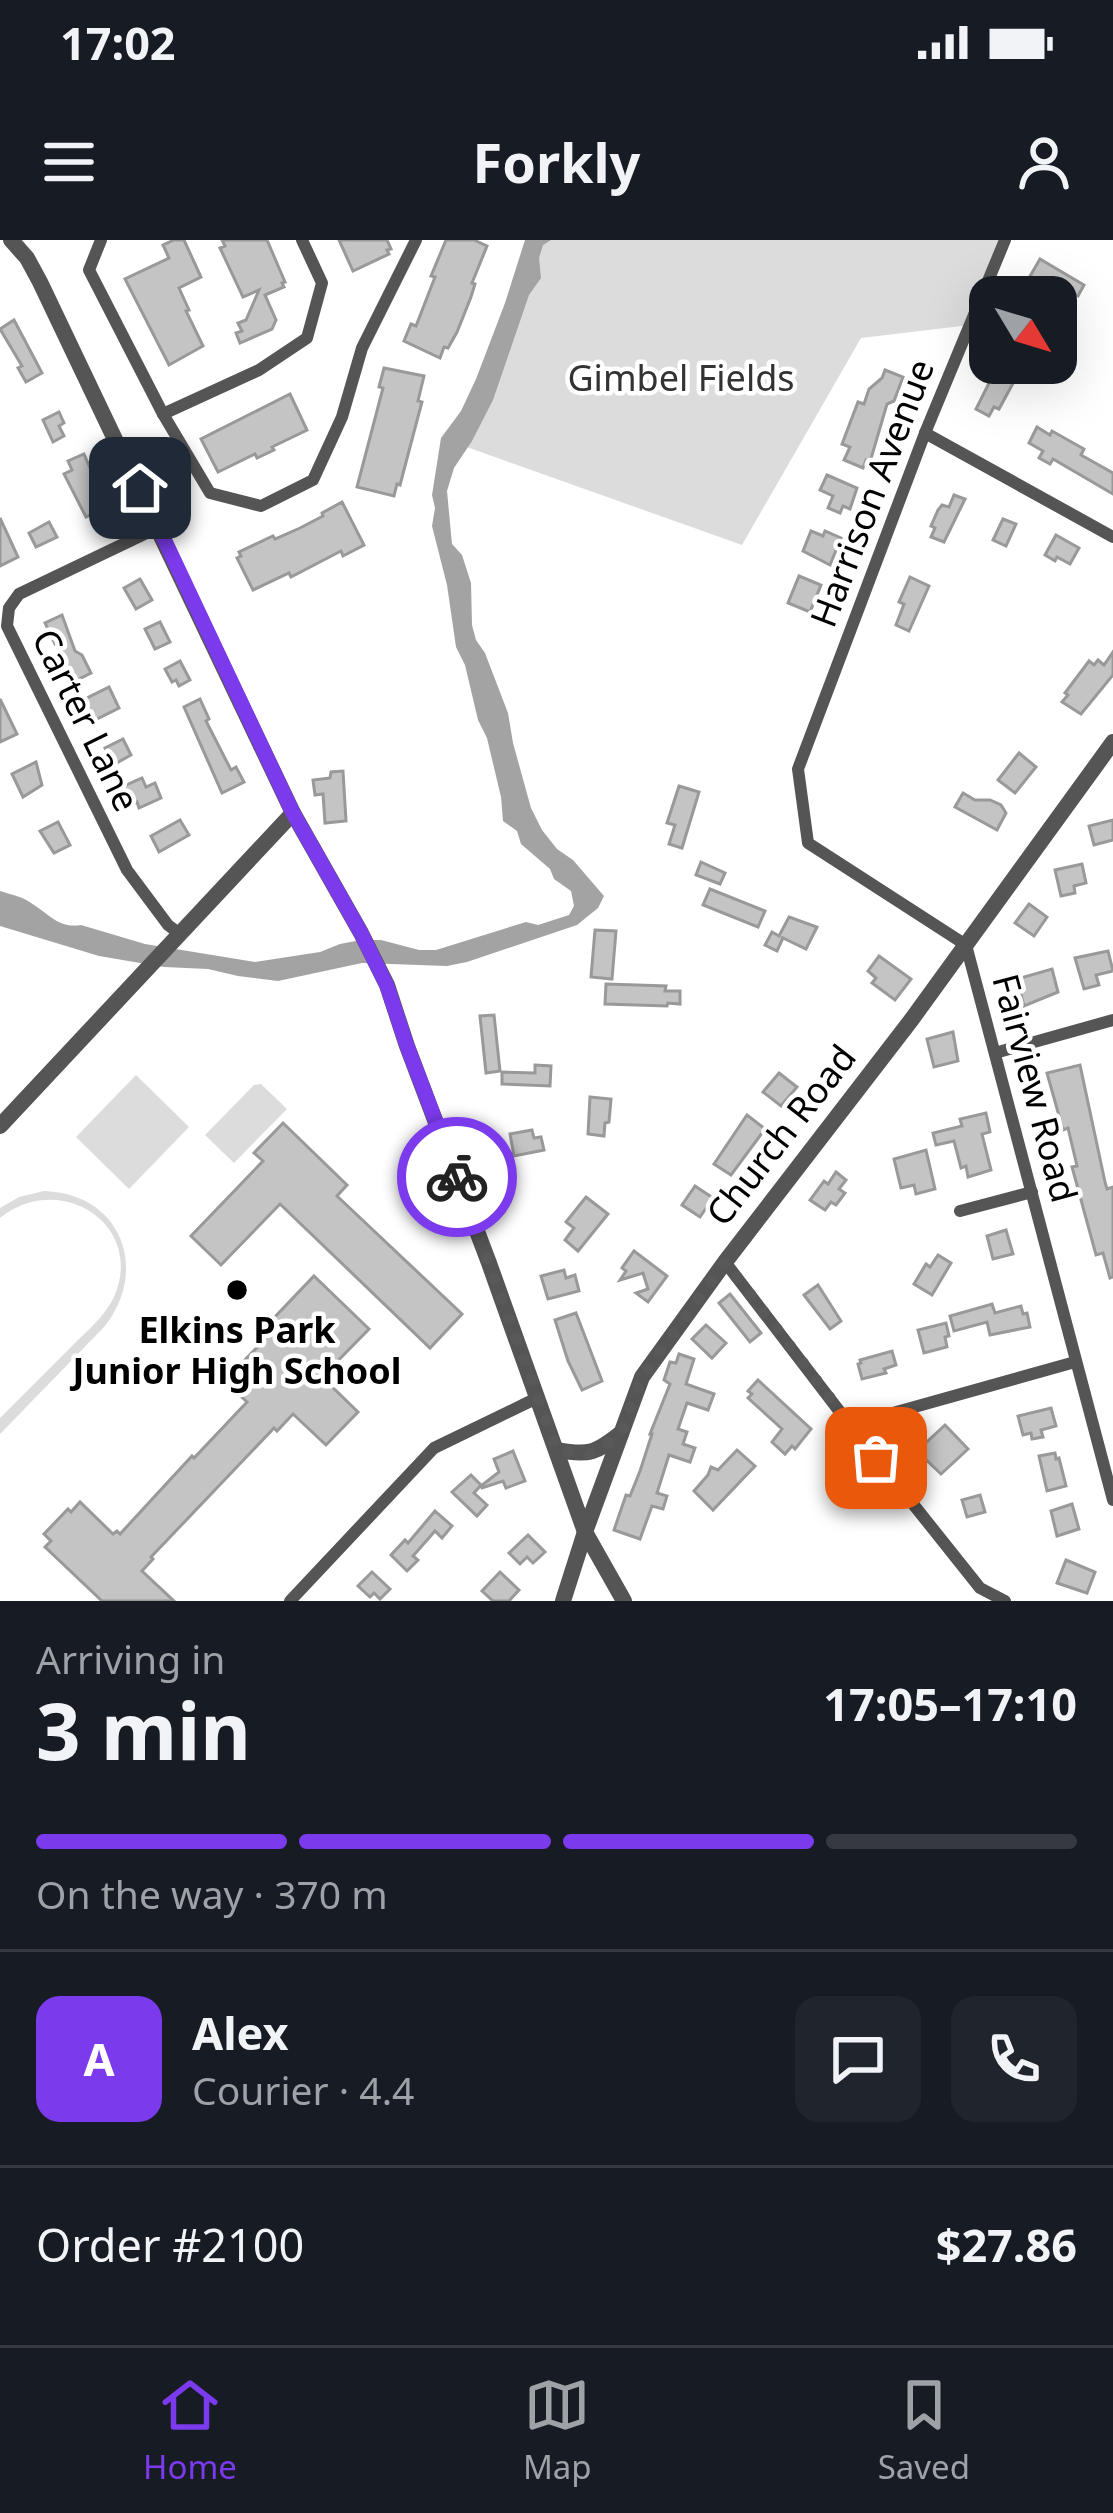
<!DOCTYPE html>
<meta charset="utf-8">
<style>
body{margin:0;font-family:"Noto Sans",sans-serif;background:#20242c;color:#f1f3f6;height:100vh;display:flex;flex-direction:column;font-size:45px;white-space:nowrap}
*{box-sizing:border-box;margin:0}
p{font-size:39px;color:#9ea1a6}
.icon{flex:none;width:66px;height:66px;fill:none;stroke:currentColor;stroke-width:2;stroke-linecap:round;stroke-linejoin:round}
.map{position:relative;height:1361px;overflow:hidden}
.sheet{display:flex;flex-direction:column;background:#171b24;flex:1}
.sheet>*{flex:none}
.needle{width:78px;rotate:128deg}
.tools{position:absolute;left:969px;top:36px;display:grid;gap:24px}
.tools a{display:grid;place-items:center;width:108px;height:108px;border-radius:24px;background:#171b24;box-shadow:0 12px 48px #0002;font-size:60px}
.pin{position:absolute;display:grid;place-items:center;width:102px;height:102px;color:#fff;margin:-51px;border-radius:24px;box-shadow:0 6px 18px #0006}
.courier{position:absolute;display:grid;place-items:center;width:120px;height:120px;margin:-60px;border:9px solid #7c3aed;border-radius:50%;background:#fff;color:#222;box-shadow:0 3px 15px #0007}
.overview em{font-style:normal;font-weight:700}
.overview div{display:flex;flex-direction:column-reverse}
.overview{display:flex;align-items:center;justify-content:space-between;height:204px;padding:0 36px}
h1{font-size:78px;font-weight:700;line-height:90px}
.bar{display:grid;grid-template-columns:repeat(4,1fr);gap:18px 12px;align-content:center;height:144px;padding:0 36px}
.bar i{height:15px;border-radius:9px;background:#363941}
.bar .on{background:#7c3aed}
.bar p{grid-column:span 4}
.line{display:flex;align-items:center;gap:30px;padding:0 36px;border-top:3px solid #363941}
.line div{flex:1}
.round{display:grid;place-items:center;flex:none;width:126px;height:126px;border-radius:24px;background:#20242c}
.status{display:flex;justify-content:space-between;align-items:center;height:84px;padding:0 60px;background:#171b24;direction:ltr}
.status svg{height:33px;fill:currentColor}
header{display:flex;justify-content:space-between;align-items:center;height:156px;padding:0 36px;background:#171b24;font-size:54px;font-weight:700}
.menu{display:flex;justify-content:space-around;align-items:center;height:168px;border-top:3px solid #363941;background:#171b24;font-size:33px;color:#9ea1a6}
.menu a{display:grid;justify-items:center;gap:6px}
.menu .on{color:#7c3aed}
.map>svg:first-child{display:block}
.green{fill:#dcdcdc}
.water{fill:#a3a3a3}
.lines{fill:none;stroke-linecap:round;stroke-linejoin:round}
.stream{stroke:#a3a3a3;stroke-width:4.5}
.building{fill:#c4c4c4;stroke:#999;stroke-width:3}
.minor{stroke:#555;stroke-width:12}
.tertiary{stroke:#555;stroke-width:16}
.done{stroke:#595959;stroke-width:12;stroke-dasharray:0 21.6}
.route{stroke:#7c3aed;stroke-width:15}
.poi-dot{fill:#000;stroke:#fff;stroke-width:4.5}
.labels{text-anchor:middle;stroke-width:9;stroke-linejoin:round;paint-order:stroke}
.park-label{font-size:36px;fill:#333;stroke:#fff}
.street-label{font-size:36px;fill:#000;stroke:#fff}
.poi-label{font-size:36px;font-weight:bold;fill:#000;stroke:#fff}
</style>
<div class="status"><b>17:02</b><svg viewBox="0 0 49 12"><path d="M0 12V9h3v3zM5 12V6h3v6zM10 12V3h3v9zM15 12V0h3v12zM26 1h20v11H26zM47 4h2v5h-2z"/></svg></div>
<header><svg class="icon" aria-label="menu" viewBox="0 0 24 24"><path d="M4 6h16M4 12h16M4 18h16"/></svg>Forkly<svg class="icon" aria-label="person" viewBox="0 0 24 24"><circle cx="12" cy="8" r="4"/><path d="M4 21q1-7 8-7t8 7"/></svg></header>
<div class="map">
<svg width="1113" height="1361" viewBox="0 0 1113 1361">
<rect width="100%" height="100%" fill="#fff"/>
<g class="green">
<path d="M536,0H1005L970,85L861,98L742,305L464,206Z"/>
<path d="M136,835L189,887L129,949L76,897Z"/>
<path d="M261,844L287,869L234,923L205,895L254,845Z"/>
<path d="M44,951C120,953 150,1028 105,1086L0,1194V1178C24,1154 48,1130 72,1106C87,1091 105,1076 114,1057C146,984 59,930 0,978V968L19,957Z"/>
</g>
<path class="water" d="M525,0H551L543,5L539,18L541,38L529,55L493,160L472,201L454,228L447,251L452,304L462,315L471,343L472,385L476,400L485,413L508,473L513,503L531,568L542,590L557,609L573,620L604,656L598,668L577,685L467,722L447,726L362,723L278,741L238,736L208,729L164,727L99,716L0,686V651C9,654 20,656 28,661C47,672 58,689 81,685L145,704L255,722L320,712L340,704L361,700H381L419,710H436L526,682L538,685L569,675L574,666L571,651L554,639L550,629L521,604L517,591L503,581L501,557L487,498L478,480L465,425L456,407L447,345L432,286L435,268L432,255L441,198L461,171L476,139L505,63Z"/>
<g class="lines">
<path class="stream" d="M565,628L584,651"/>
</g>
<g class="building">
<path d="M174,0H184L201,37L179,48L189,70L186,71L203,106L169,125L125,39L169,18L163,5Z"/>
<path d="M222,0H267L285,42L282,43L284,47L265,55L276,80L272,89L240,103L236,93L242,91L238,83L246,80L259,50L243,57L220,8L225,6Z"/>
<path d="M339,0H387L391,9L387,10L389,14L353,31Z"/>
<path d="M446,0H474L487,6L472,43L475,44L471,57L457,92L448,108L444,107L440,118L404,101L411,84L416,86L435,37L431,36Z"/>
<path d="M1040,19L1084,45L1078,56L1060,45L1055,53L1029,38Z"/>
<path d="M14,80L42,133L26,142L18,128L22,126L0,89Z"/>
<path d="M999,123H1024L999,169L994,167L989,176L976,169Z"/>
<path d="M384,128L424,136L418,161L422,162L419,173L400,245L397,244L394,256L357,247L383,148L379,147Z"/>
<path d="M885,130L903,137L894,161L887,164L870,222L866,220L863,228L844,220L850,207L842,204L858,162L864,164L869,149L882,138Z"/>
<path d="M290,154L307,190L272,207L274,210L257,218L255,214L218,232L201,199Z"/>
<path d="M59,172L64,183L59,186L64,196L53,202L43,180Z"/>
<path d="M1037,187L1050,195L1052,191L1084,209L1081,215L1113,233V254L1053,219L1050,224L1039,218L1043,211L1029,203Z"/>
<path d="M84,214L107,267L86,277L64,234L72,230L68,221Z"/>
<path d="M827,235L857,248L850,269L843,266L840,273L828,268L833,256L820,250Z"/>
<path d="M954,255L965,259L944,302L931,297L935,288L931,286L938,270L942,265L949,267Z"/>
<path d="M342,262L364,305L343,316L341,311L291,337L289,333L253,350L237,318L241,316L239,312L273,296L275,299L300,288L323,276L322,273Z"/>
<path d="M0,278L18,317L0,326Z"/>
<path d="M1003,279L1016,284L1006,306L993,300Z"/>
<path d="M49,282L57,297L36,307L29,293Z"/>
<path d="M811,291L823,296L825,291L841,298L830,325L803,311Z"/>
<path d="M1056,295L1079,308L1070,324L1057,317L1055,321L1045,315Z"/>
<path d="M799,336L821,345L810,372L788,363Z"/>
<path d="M910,337L929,346L909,391L896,385L904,364L899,362Z"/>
<path d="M140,339L152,360L136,369L124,348Z"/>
<path d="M62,375L75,411L82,415L91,433L73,442L59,402L55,404L45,383Z"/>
<path d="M160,382L170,402L155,409L145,389Z"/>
<path d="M1113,412V435L1081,474L1062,462L1068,455L1065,453L1089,421L1094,425L1098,420L1104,425Z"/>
<path d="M180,421L190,440L179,446L176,440L172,442L165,429Z"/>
<path d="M109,447L119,468L93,481L83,460Z"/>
<path d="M0,459L17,494L0,502Z"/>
<path d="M200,459L209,479L206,481L231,530L236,527L244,542L222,553L184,467Z"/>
<path d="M123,499L131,515L113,525L105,508Z"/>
<path d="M1019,513L1036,527L1015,553L998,540Z"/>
<path d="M36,522L42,545L23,557L12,534Z"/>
<path d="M343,531L346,581L325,583L323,554L315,555L313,540L330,538L331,532Z"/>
<path d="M142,538L146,547L155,543L161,558L139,568L137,562L132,564L124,546Z"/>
<path d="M679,546L699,552L682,608L669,604L675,585L667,583Z"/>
<path d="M963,553L975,560H990L1001,565L1006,573L997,590L955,567Z"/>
<path d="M180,580L189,595L159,612L151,596Z"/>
<path d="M1113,580V600L1094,605L1089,586Z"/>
<path d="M58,582L70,605L54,613L40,591Z"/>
<path d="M701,622L725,633L720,644L696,635Z"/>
<path d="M1082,624L1086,643L1074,646L1075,653L1061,656L1055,630Z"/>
<path d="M710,649L765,671L758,687L703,665Z"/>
<path d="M1029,664L1047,677L1034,696L1015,683Z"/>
<path d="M789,677L817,687L806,709L781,697L783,698L777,711L765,705L772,692L779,696Z"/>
<path d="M595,690L616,691L612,739L591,737Z"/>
<path d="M1108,711L1113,731L1096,735L1099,745L1084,749L1075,718Z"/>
<path d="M879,716L911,739L895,760L872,743L876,738L868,731Z"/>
<path d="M1052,729L1058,752L1024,766L1017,739Z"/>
<path d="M606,744L666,746L665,751H680V764L668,763L667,766L605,764Z"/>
<path d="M494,775L500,831L486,833L480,776Z"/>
<path d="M953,792L958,821L934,827L927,799Z"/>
<path d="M535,825L551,826L550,846L502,844V832L535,833Z"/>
<path d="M1080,825L1105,942L1107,949L1113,947V1037L1110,1038L1103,1013L1096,1015L1072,927L1077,926L1068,888L1063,890L1047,833Z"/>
<path d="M779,833L797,847L781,866L763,852Z"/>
<path d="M590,857L611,859L609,882L605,883L604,896L588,894Z"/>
<path d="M986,873L990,892L982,894L991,930L968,937L966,926L961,928L954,901L936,905L933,893L962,886L960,879Z"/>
<path d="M747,875L765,889L731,935L714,924Z"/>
<path d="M283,883L347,945L337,956L462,1074L430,1108L280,964L221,1025L191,996L263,921L254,913Z"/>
<path d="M532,890L534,898L541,897L544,910L514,916L510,894Z"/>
<path d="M926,910L935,949L916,954L914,945L901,948L894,919Z"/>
<path d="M836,932L846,940L839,949L845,953L836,965L831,962L825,970L810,960L824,941L828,944Z"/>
<path d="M695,946L713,958L700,977L682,965Z"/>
<path d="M586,957L608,974L578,1011L565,1000L574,988L566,982Z"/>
<path d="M1006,990L1013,1014L993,1019L987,996Z"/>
<path d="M634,1011L667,1036L648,1062L636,1053L648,1049L643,1033L620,1040L626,1031L622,1028Z"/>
<path d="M938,1015L951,1023L932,1055L914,1044L926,1024L930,1027Z"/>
<path d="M564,1030L566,1038L575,1035L579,1051L548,1059L541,1036Z"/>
<path d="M314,1036L369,1089L322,1137L358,1172L326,1205L293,1174L277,1191L274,1188L151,1317L153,1319L142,1331L174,1361H102L45,1307L51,1301L44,1294L68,1269L71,1272L80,1262L113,1294L117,1291L120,1294L192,1216L194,1218L247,1162L232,1148L243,1136L236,1129L277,1087L271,1081Z"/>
<path d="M818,1045L841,1081L830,1089L804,1055Z"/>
<path d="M730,1054L761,1093L750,1102L719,1063Z"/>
<path d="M992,1064L995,1073L1021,1066L1023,1074L1027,1073L1030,1087L990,1095L987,1082L954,1091L950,1076Z"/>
<path d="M576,1073L602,1141L582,1150L568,1121L555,1080Z"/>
<path d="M946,1083L949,1096L945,1097L947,1107L924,1113L918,1090Z"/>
<path d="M706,1085L726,1103L712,1118L692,1099Z"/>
<path d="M892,1111L896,1125L884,1129L886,1133L862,1139L858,1124L861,1123L860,1120Z"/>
<path d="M679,1114L694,1119L686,1144L714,1154L708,1170L687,1163L678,1189L687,1192L683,1204L695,1208L690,1222L669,1215L657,1253L667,1256L663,1269L652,1266L640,1299L614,1290L626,1255L630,1256L640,1231L652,1194H650L670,1144L664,1140L670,1122L676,1123Z"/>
<path d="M758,1140L811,1189L795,1209L792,1206L785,1214L772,1202L782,1189L748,1158L752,1154L748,1151Z"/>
<path d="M1051,1168L1056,1186L1041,1190L1043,1197L1032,1199L1031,1193L1023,1195L1018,1176Z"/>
<path d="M945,1185L968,1209L941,1234L917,1211Z"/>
<path d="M737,1210L755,1226L713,1270L694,1251L708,1235L711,1227L718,1230Z"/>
<path d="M513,1211L525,1241L506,1248L503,1241L482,1248L481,1246L499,1232L494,1219Z"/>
<path d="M1055,1213L1056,1219L1059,1218L1066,1246L1047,1251L1039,1216Z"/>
<path d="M471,1235L481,1245L474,1253L487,1265L477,1276L452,1252Z"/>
<path d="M980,1255L985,1272L967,1277L962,1260Z"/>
<path d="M1072,1264L1079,1289L1057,1296L1051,1271Z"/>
<path d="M435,1271L452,1286L442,1298L435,1291L413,1316L418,1320L407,1331L391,1315L405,1300L408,1303Z"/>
<path d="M528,1295L545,1312L533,1323L527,1317L520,1324L509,1313Z"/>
<path d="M1066,1320L1095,1332L1087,1353L1057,1343Z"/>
<path d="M372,1332L390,1349L380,1359L374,1353L370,1357L358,1346Z"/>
<path d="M500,1332L519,1350L509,1361H493L482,1351Z"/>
</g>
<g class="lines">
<g class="minor">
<path d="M101,0L89,30L163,174L210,253L261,266L313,240L342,177L362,108L416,0"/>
<path d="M1005,0L925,193L798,529L808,603L966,705L1113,1260"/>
<path d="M163,174L259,130L307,98L322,43L302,0"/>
<path d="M925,193L1113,297"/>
<path d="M159,287L19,354L9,368L7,386L127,630L168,685L180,694"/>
<path d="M995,813L1113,780"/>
<path d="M960,971L1032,952"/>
<path d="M725,1022L850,1185L980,1348L1005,1361"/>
<path d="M850,1185L1075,1122"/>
<path d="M290,1361L434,1208L537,1158"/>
</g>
<g class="tertiary">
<path d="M11,0L27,18L40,42L293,573L361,693L387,745L407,806L489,1023L585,1292L624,1361"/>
<path d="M0,886L293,573"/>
<path d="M557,1210C589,1216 596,1213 621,1193"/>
<path d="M563,1361L585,1292L642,1137L725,1022L912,779L1113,502"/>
</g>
</g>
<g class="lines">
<path class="done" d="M457,937L557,1210L589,1214L599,1210L622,1192L642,1137L725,1022L876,1218"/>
<path class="route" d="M140,248L293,573L361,693L387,746L407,806L457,937"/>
</g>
<circle class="poi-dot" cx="237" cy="1050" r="12"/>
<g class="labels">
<g class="park-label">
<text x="681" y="151">Gimbel Fields</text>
</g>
<g class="street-label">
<text transform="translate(872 253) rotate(-69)" y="13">Harrison Avenue</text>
<text transform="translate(86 480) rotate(64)" y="13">Carter Lane</text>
<text transform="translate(1035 848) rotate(75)" y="13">Fairview Road</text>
<text transform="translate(781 895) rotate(-52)" y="13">Church Road</text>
</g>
<g class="poi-label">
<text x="237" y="1103">Elkins Park<tspan x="237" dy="41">Junior High School</tspan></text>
</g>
</g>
</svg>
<div class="tools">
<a><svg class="needle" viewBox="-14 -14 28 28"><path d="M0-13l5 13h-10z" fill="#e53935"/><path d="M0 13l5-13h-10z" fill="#9ea1a6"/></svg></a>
</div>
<div class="pin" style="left:876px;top:1218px;background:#ea580c"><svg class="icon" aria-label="bag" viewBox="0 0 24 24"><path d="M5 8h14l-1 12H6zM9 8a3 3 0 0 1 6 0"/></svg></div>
<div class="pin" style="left:140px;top:248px;background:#1f2937"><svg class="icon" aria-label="home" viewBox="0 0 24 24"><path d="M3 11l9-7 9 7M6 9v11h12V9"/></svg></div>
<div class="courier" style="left:457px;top:937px"><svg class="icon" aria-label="bike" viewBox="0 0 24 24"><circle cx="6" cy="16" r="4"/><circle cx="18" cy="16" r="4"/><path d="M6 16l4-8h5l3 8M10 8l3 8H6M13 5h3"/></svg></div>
</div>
<section class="sheet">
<div class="overview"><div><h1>3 min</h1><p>Arriving in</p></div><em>17:05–17:10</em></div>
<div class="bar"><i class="on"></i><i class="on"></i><i class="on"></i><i></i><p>On the way · 370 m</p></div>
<div class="line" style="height:216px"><b class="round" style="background:#7c3aed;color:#fff">A</b><div><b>Alex</b><p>Courier · 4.4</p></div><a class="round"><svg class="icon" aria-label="chat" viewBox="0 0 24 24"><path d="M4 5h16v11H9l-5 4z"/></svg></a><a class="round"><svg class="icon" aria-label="phone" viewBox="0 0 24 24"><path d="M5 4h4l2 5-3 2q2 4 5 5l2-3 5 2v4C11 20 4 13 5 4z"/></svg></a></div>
<div class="line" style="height:156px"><div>Order #2100</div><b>$27.86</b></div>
</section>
<nav class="menu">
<a class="on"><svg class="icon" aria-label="home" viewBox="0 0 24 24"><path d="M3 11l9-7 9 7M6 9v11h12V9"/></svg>Home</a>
<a><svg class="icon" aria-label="map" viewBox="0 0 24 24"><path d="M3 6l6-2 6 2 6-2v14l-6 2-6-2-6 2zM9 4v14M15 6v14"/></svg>Map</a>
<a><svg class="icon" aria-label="saved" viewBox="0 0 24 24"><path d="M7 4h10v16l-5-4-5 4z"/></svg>Saved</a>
</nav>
